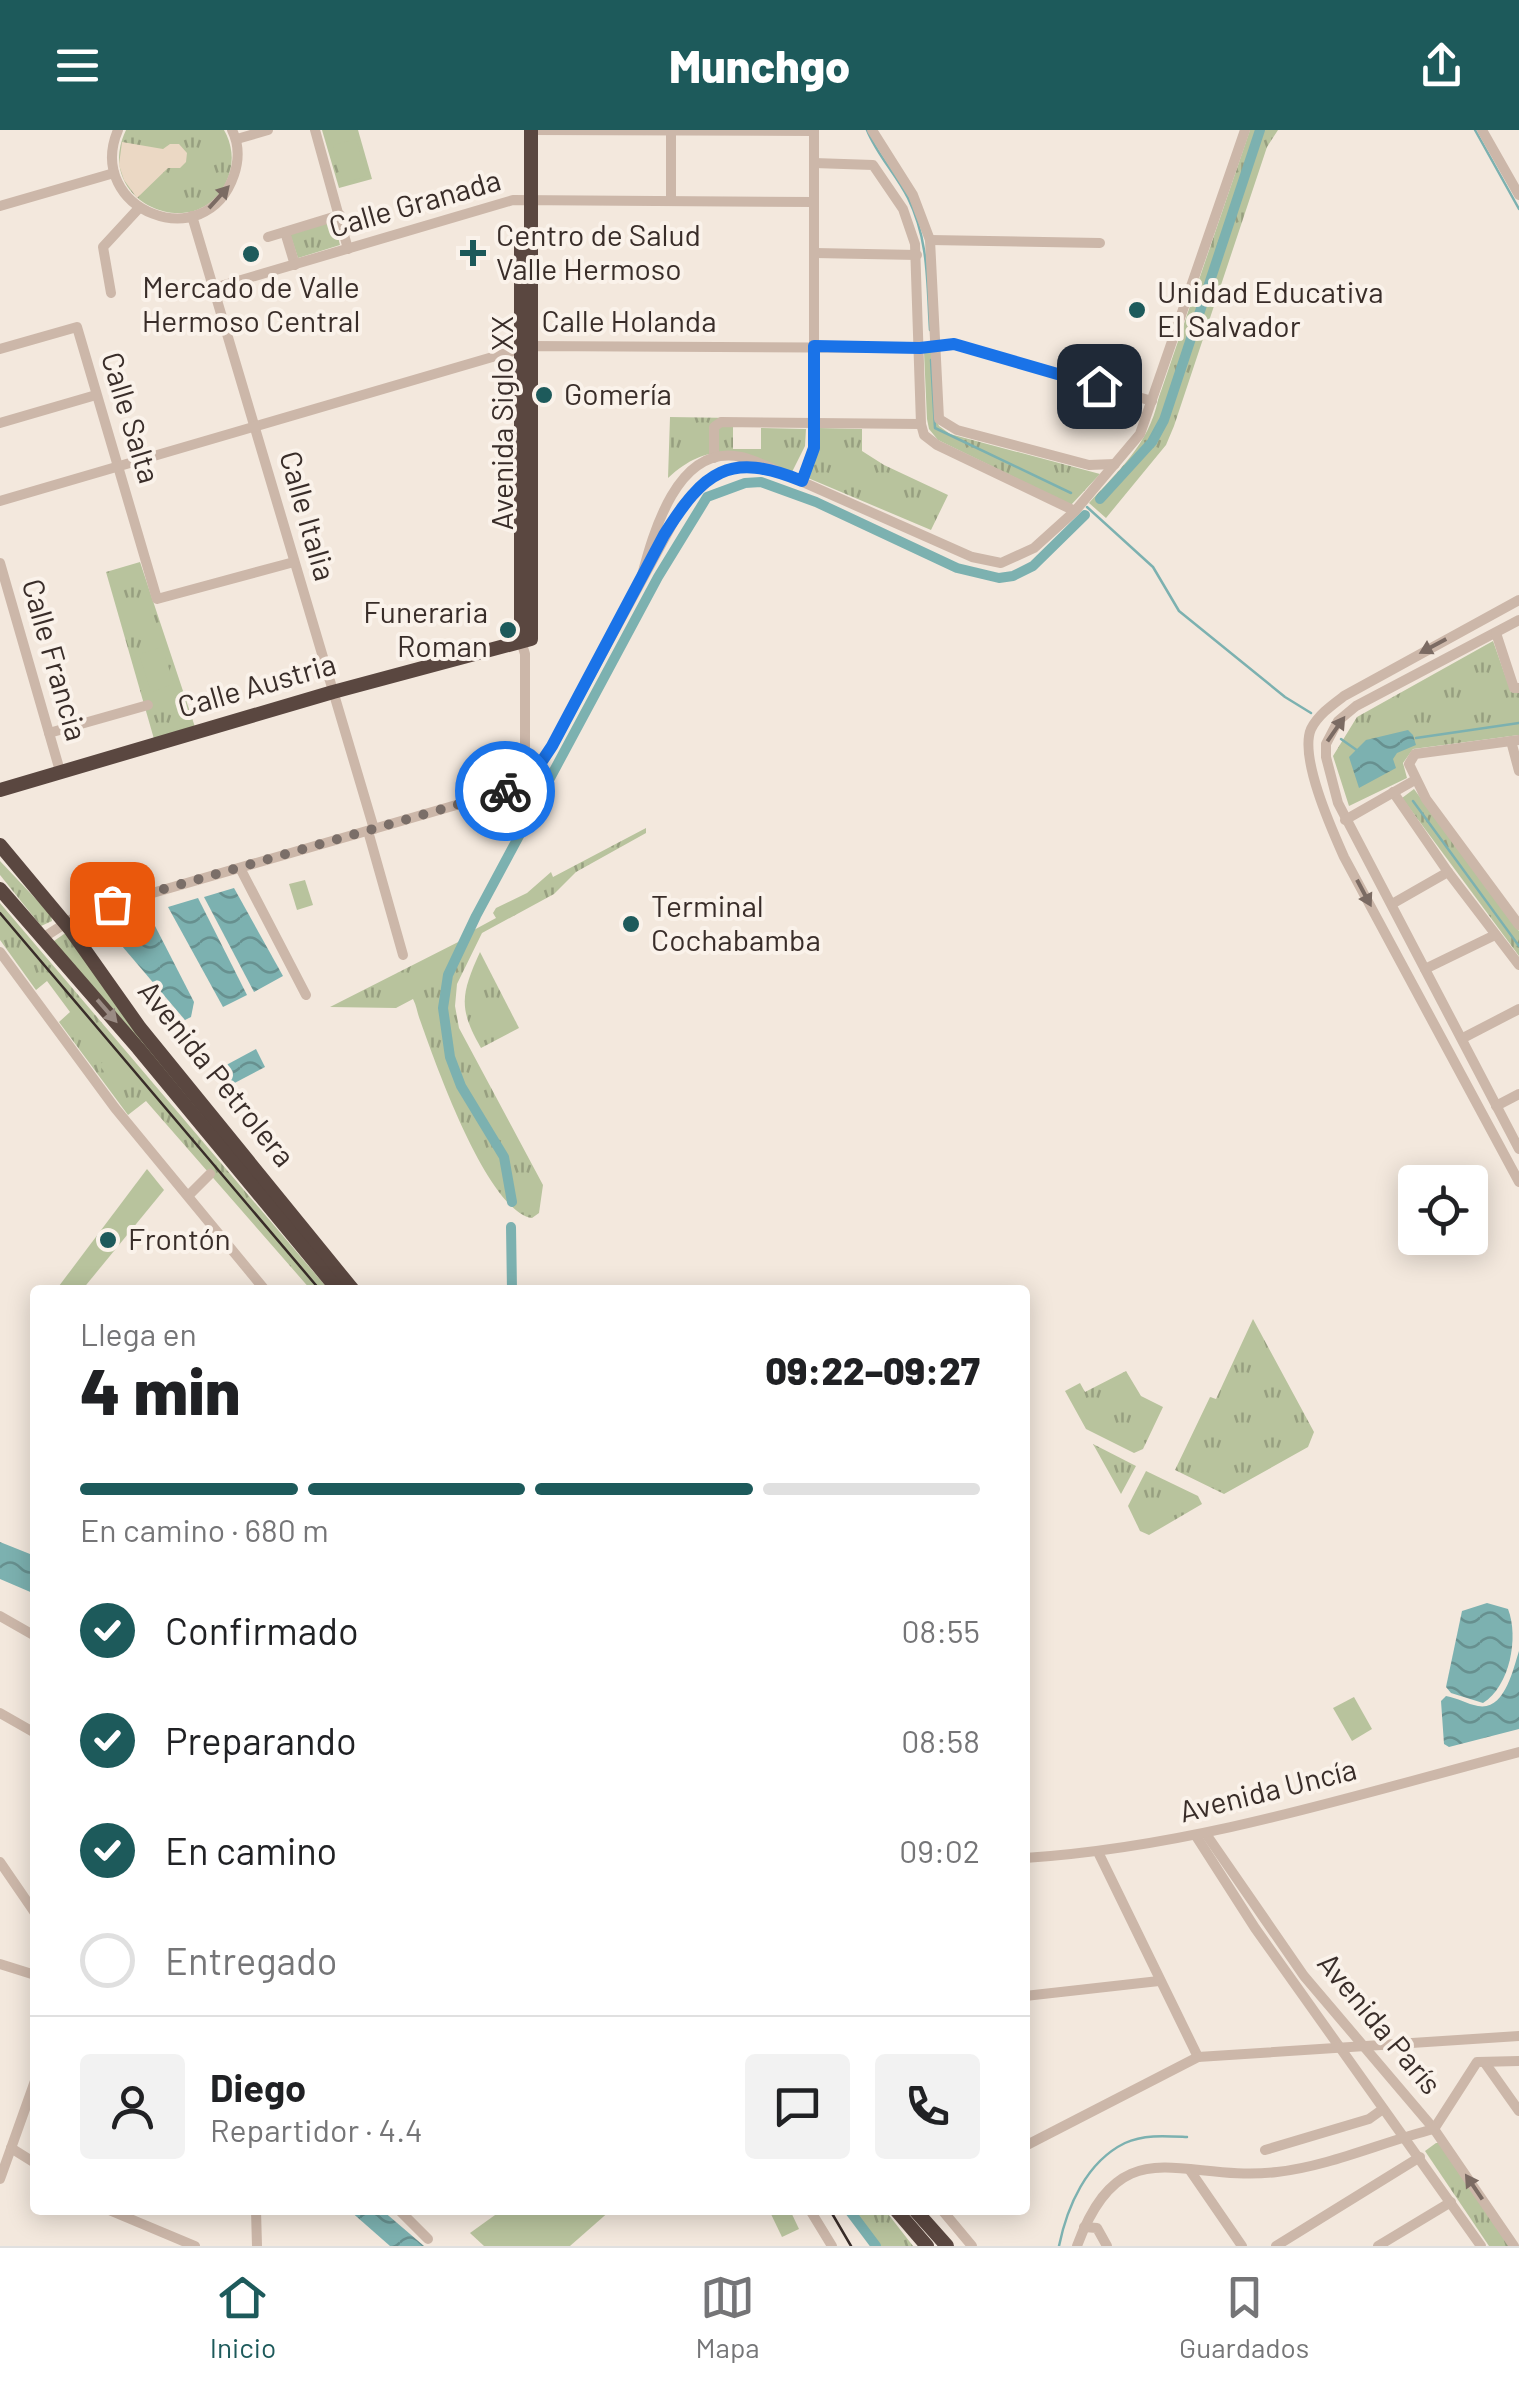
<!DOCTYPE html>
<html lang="es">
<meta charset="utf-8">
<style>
body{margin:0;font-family:Barlow,sans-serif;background:#f2f2f2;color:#202124;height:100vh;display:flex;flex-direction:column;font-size:38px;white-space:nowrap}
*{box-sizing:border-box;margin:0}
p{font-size:32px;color:#757577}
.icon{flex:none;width:55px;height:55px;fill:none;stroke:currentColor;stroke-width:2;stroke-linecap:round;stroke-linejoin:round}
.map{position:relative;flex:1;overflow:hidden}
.drawer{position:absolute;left:30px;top:1155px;width:1000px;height:930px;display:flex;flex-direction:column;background:#fff;border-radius:10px;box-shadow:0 5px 25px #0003}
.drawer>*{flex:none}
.tools{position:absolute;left:1398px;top:1035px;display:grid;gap:20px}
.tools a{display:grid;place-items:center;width:90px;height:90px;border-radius:10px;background:#fff;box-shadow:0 5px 25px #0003;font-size:50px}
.pin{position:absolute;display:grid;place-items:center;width:85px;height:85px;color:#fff;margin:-42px;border-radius:20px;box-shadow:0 5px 15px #0006}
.courier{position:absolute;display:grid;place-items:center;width:100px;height:100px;margin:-50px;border:8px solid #1a73e8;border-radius:50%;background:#fff;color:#222;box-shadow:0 2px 12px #0007}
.headline em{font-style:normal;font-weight:800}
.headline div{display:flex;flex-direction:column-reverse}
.headline{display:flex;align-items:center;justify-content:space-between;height:170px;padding:0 50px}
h1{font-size:65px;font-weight:800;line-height:75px}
.bar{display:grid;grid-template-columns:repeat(4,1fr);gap:15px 10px;align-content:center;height:120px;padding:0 50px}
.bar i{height:12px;border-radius:8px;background:#e0e0e0}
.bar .current{background:#1d5a5b}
.bar p{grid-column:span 4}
.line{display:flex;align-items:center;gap:25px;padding:0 50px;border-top:2px solid #e0e0e0}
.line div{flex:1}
.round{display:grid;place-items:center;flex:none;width:105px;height:105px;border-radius:10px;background:#f2f2f2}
ol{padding:0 50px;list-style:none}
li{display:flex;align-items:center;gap:30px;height:110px}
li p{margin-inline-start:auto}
li .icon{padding:10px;border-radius:50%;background:#1d5a5b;color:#fff;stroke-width:4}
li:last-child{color:#757577}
li i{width:55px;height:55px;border:5px solid #e0e0e0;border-radius:50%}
header{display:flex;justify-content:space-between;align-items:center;height:130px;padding:0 50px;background:#1d5a5b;color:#fff;font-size:45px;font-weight:800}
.menu{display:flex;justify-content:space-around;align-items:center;height:140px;border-top:2px solid #e0e0e0;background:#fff;font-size:28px;color:#757577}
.menu a{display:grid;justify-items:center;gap:5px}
.menu .current{color:#1d5a5b}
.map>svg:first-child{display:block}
.grass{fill:url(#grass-tufts)}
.pitch{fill:#b8c39d}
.plaza{fill:#ebd8c4}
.water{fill:url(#water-waves)}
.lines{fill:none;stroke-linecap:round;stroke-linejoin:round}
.stream{stroke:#7cb1b0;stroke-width:2.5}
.canal{stroke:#7cb1b0;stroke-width:10}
.minor{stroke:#ccb7a9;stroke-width:10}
.highway{stroke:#5a4740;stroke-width:14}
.tram{stroke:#392d29;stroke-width:2.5}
.oneway{fill:#7b6b63}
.oneway2{fill:#9a8b84}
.done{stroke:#7a6e68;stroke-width:10;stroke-dasharray:0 18}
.route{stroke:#1a73e8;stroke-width:12}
.poi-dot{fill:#1d5a5b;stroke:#faf2ea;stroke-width:4}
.labels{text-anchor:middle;stroke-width:8;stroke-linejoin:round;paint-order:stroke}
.street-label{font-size:30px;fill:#392d29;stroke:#faf2ea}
.poi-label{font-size:30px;fill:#392d29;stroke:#faf2ea;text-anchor:start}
</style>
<header><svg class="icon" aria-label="menu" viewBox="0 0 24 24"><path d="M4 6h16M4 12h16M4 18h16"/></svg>Munchgo<svg class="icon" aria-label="share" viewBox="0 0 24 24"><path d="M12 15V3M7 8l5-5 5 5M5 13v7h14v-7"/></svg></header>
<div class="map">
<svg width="1519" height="2116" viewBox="0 0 1519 2116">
<defs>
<pattern id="grass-tufts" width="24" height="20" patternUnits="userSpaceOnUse" patternTransform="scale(2.5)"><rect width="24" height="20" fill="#b8c39d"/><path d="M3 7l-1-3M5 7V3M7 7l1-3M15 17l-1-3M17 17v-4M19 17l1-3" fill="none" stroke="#979f80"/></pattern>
<pattern id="water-waves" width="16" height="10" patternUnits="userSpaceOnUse" patternTransform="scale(2.5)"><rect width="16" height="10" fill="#7cb1b0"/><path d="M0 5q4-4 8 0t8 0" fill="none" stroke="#67908f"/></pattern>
</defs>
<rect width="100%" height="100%" fill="#f3e8dd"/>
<g class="grass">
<path d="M126,0H224C232,14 234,30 229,45C204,119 90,75 126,0Z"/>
<path d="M322,0H358L372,49L339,58Z"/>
<path d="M1250,0H1278L1267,17L1174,296L1166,315L1106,388L1089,373C1118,341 1149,314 1158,270Z"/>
<path d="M334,91L340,115L298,128L290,104Z"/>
<path d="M924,222H934L936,289L939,296L950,304L1100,344L1071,375L938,310L929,299L927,289Z"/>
<path d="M670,287L733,288V319H761V298L806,299L805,316L792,342C743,324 712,307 668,348Z"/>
<path d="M819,298L862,299V321L884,335L948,365L931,400L808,348L819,318Z"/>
<path d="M140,432L195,597L154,609L106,442Z"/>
<path d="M1493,511L1511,562L1519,563V605L1413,619L1403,633L1407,648L1349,676L1333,626L1357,587Z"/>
<path d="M1414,659L1519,801V826L1402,668Z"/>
<path d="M646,698V703L576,742L554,764L482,803L457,854L455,876L459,898L543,1055L539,1083L532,1088C487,1081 435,932 420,890C417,882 417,877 413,869L396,878L330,877L470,806L472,801L496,788L493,783L496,778L527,763L551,742L553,747Z"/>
<path d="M0,731L51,785L52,791L41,796L0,745Z"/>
<path d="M0,773L329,1160H311L146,971L128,985L59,892L70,882L47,851L36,860L0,810Z"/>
<path d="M67,802L348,1160L51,813Z"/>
<path d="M480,822L519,898L481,918C458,878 461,864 480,822Z"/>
<path d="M1253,1189L1314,1302L1308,1317L1224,1364L1175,1340L1210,1267L1216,1269Z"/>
<path d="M1126,1241L1141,1266L1163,1277L1143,1319L1134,1323L1086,1299L1065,1261L1080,1253L1085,1262Z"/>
<path d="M1093,1314L1136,1336L1121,1364Z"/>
<path d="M1146,1341L1198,1366L1202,1374L1149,1405L1140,1401L1128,1376Z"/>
<path d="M1436,2013H1439L1510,2116H1489L1425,2021Z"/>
<path d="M853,2080H885L913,2116H880L864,2098Z"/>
</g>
<g class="pitch">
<path d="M356,9L367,46L343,53L333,15Z"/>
<path d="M162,517L174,554L151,562L139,524Z"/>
<path d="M305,750L313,775L297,780L289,754Z"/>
<path d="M114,923L135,950L120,962L99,935Z"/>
<path d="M147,1039L164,1060L82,1160H56Z"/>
<path d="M1354,1567L1372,1599L1352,1611L1333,1578Z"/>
<path d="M502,2080H611L570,2116H484L470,2103Z"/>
<path d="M769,2080H790L799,2099L782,2107Z"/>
</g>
<path class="plaza" d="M122,12L163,19L170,14H179L187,23L186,32L180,38H168L137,68L124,50L119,35Z"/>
<g class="water">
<path d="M1408,600L1413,605L1416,615L1397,623L1393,629L1396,638L1359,658L1349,627L1366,610Z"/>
<path d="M234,758L283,846L254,862L204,767Z"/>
<path d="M198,768L247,865L223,877L168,777Z"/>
<path d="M146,791L154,794L194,872L191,887L185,890L116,809L119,798Z"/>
<path d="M256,919L265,937L227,957L217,940Z"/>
<path d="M0,1412L35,1426V1464L0,1449Z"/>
<path d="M1487,1473L1508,1479C1519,1507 1510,1556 1483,1573L1451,1563L1446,1557L1462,1481Z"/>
<path d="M1519,1521V1599L1449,1617L1444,1614L1441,1571L1446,1566C1458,1568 1467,1574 1478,1576C1505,1581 1513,1539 1519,1521Z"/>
<path d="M349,2080H382L424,2116H390Z"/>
</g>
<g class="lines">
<g class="stream">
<path d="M867,0C877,25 896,44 908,68C929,110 927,154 930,200"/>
<path d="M1475,0L1519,79"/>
<path d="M931,230L935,298L1071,363"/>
<path d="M1087,377L1153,437L1179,481L1285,567L1311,583"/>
<path d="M1416,608L1519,593"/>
<path d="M1341,609L1358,621"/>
<path d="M1413,671L1519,816"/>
<path d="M1059,2116C1067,2077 1086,2032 1125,2013C1144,2004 1167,2006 1187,2007"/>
</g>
<g class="canal">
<path d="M1100,369L1152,312L1164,290L1260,0"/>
<path d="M512,1072L504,1027L461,956L450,927L443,878L448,845L476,786L658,447L707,367L745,353L761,352L816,372L957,438L999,448L1013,446L1033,436L1085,385"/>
<path d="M511,1097L512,1160"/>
<path d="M849,2080L876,2116"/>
</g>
<g class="minor">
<path d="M118,0C84,80 206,128 234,45C239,30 239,14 232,0"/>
<path d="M315,0L348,119"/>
<path d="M531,0L814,1"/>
<path d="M872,0L913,65L930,110L939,289L957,300L1089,335L1115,334"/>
<path d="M1482,0L1519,65"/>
<path d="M237,9L268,0"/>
<path d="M814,33L873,35L903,79L915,114L921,294L924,305L937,315L1075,381"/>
<path d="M671,71V0"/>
<path d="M0,76L114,43"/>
<path d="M192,86L374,699"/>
<path d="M285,102L295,135"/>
<path d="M268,107L340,85"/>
<path d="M930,110L1100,113"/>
<path d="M815,123L917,125"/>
<path d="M214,158L513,70L814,72"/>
<path d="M111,163L103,117L139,78"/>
<path d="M0,219L77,197L157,469L294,432"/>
<path d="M0,293L96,265"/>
<path d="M714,328V297L721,292L921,294"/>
<path d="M802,351L814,317V0"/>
<path d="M0,371L530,216L920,218L954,214L1152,271"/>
<path d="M0,433L60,641"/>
<path d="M641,449C653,404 677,313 741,327C751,329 761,334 771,338L972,427L1001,433L1034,418L1075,381L1140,304L1245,0"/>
<path d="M1519,470L1344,566C1332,575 1318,585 1311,599C1299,627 1332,700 1344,727L1519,1052"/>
<path d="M1519,490L1356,576L1338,591L1326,614V627L1338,673L1519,1019"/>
<path d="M1496,503L1514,558H1519"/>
<path d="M49,603L148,575"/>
<path d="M1519,610L1415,624L1409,634L1426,669L1519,795"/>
<path d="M1511,611L1519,641"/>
<path d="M525,636L540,634L552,616L682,376C702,354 723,333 755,336"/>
<path d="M1393,662L1448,742L1519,835"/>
<path d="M1345,690L1415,650"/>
<path d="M368,701L403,825"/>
<path d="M240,738L306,865"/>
<path d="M1392,774L1448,742"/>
<path d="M41,809L80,784L508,660L524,647L525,636V524L521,511"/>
<path d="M0,822L115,978L265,1160"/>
<path d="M1425,839L1495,805"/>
<path d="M1463,908L1519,879"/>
<path d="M1496,976L1519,964"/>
<path d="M189,1065L210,1044"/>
<path d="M0,1486L35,1506"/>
<path d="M0,1583L35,1603"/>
<path d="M1206,1704L1304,1846L1434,1999L1514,2116"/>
<path d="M1196,1706L1255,1798L1481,2116"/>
<path d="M1098,1722L1198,1927"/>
<path d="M1025,1728C1194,1717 1356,1665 1519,1622"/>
<path d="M0,1732L35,1783"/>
<path d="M0,1834L35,1845"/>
<path d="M1025,1866L1159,1851"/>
<path d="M1485,1933L1519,1981"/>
<path d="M1025,2016L1198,1927L1519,1906"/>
<path d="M11,2018L35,2033"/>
<path d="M1265,2020L1369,1989L1383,1979"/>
<path d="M1189,2039L1242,2116"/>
<path d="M0,2049L35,1951"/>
<path d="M109,2080L195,2116"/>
<path d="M256,2080L257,2116"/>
<path d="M399,2080L428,2109"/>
<path d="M810,2080L832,2116"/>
<path d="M942,2080L972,2116"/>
<path d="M1084,2097L1097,2098L1107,2116"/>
<path d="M1077,2116C1122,1995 1181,2053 1277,2042C1330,2036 1382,2012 1434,1999L1477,1932L1519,1931"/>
<path d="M1276,2116L1420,2027"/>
<path d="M1378,2116L1451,2072"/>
</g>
<g class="highway">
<path d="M521,107V511"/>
<path d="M0,660L333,562L531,509V0"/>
<path d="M0,715L70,799L140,898L353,1160"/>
<path d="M0,759L138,918L338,1160"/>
<path d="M896,2080L927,2116"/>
<path d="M915,2080L947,2116"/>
</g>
<g class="tram">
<path d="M0,783L320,1160"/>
<path d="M830,2080L851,2116"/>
</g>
</g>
<defs><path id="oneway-solid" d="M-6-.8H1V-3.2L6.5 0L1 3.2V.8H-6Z" transform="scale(2.5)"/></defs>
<g class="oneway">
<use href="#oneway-solid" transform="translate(219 67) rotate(-48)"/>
<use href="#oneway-solid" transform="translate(1433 516) rotate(152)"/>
<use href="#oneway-solid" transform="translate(1336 599) rotate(-55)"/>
<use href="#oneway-solid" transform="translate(1364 763) rotate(62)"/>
<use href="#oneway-solid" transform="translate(1474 2057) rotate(-124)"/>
</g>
<use class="oneway2" href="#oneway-solid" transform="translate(107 881) rotate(49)"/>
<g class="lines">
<path class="done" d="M112,774L505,661"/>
<path class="route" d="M505,661L524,647L525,636L540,634L552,616L664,405C704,341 729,321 802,351L814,318V216L920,218L954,214L1099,256"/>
</g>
<g class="poi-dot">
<path d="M468 108h10v10h10v10h-10v10h-10v-10h-10v-10h10z"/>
<circle cx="251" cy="124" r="10"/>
<circle cx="1137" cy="180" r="10"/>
<circle cx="544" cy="265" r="10"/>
<circle cx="508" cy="500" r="10"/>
<circle cx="631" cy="794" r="10"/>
<circle cx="108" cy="1110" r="10"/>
</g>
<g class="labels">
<g class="street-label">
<text transform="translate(415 74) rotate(-16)" y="10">Calle Granada</text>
<text x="629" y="202">Calle Holanda</text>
<text transform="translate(130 288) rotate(73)" y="10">Calle Salta</text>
<text transform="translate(503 293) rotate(-90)" y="10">Avenida Siglo XX</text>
<text transform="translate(307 386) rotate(74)" y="10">Calle Italia</text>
<text transform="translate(54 530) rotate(74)" y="10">Calle Francia</text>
<text transform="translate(257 556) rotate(-16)" y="10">Calle Austria</text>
<text transform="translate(216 944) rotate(51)" y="10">Avenida Petrolera</text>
<text transform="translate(1268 1661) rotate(-14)" y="10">Avenida Uncía</text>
<text transform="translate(1379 1894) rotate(50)" y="10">Avenida París</text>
</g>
<g class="poi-label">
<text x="496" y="116">Centro de Salud<tspan x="496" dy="34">Valle Hermoso</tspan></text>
<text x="251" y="168" text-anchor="middle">Mercado de Valle<tspan x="251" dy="34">Hermoso Central</tspan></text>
<text x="1157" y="173">Unidad Educativa<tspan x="1157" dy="34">El Salvador</tspan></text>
<text x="564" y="275">Gomería</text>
<text x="488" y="493" text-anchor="end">Funeraria<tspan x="488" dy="34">Roman</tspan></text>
<text x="651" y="787">Terminal<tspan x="651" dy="34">Cochabamba</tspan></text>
<text x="128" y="1120">Frontón</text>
</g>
</g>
</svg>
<div class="tools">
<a><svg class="icon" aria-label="locate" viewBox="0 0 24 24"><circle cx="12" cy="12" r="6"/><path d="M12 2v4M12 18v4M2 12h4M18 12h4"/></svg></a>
</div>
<div class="pin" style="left:112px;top:774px;background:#ea580c"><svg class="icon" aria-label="bag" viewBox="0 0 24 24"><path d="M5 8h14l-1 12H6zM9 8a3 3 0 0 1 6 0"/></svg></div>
<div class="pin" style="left:1099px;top:256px;background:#1f2937"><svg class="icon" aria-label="home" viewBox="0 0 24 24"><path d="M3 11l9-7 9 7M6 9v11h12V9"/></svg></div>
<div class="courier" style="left:505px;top:661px"><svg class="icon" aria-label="bike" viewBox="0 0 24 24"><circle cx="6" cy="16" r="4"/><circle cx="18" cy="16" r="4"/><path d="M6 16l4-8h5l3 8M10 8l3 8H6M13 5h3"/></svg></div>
<section class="drawer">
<div class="headline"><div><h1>4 min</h1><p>Llega en</p></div><em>09:22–09:27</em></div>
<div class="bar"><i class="current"></i><i class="current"></i><i class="current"></i><i></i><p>En camino · 680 m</p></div>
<ol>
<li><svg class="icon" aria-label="check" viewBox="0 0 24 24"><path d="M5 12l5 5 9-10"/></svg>Confirmado<p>08:55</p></li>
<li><svg class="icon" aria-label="check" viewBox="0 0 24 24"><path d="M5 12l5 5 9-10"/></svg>Preparando<p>08:58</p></li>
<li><svg class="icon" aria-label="check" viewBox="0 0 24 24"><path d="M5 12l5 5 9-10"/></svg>En camino<p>09:02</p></li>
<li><i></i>Entregado</li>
</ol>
<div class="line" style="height:180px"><a class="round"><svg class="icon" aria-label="person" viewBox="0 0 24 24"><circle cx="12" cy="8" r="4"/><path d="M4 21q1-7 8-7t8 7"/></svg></a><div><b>Diego</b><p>Repartidor · 4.4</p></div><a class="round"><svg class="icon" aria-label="chat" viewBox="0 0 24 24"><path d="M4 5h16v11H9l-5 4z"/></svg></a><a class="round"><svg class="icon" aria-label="phone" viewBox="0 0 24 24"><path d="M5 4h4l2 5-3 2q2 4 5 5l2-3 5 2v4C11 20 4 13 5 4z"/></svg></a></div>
</section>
</div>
<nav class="menu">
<a class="current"><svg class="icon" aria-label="home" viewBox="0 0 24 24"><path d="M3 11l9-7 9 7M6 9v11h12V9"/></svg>Inicio</a>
<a><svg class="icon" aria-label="map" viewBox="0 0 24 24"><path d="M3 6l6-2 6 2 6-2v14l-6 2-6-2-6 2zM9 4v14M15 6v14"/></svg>Mapa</a>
<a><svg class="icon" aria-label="saved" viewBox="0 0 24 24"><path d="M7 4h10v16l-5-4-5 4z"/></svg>Guardados</a>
</nav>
